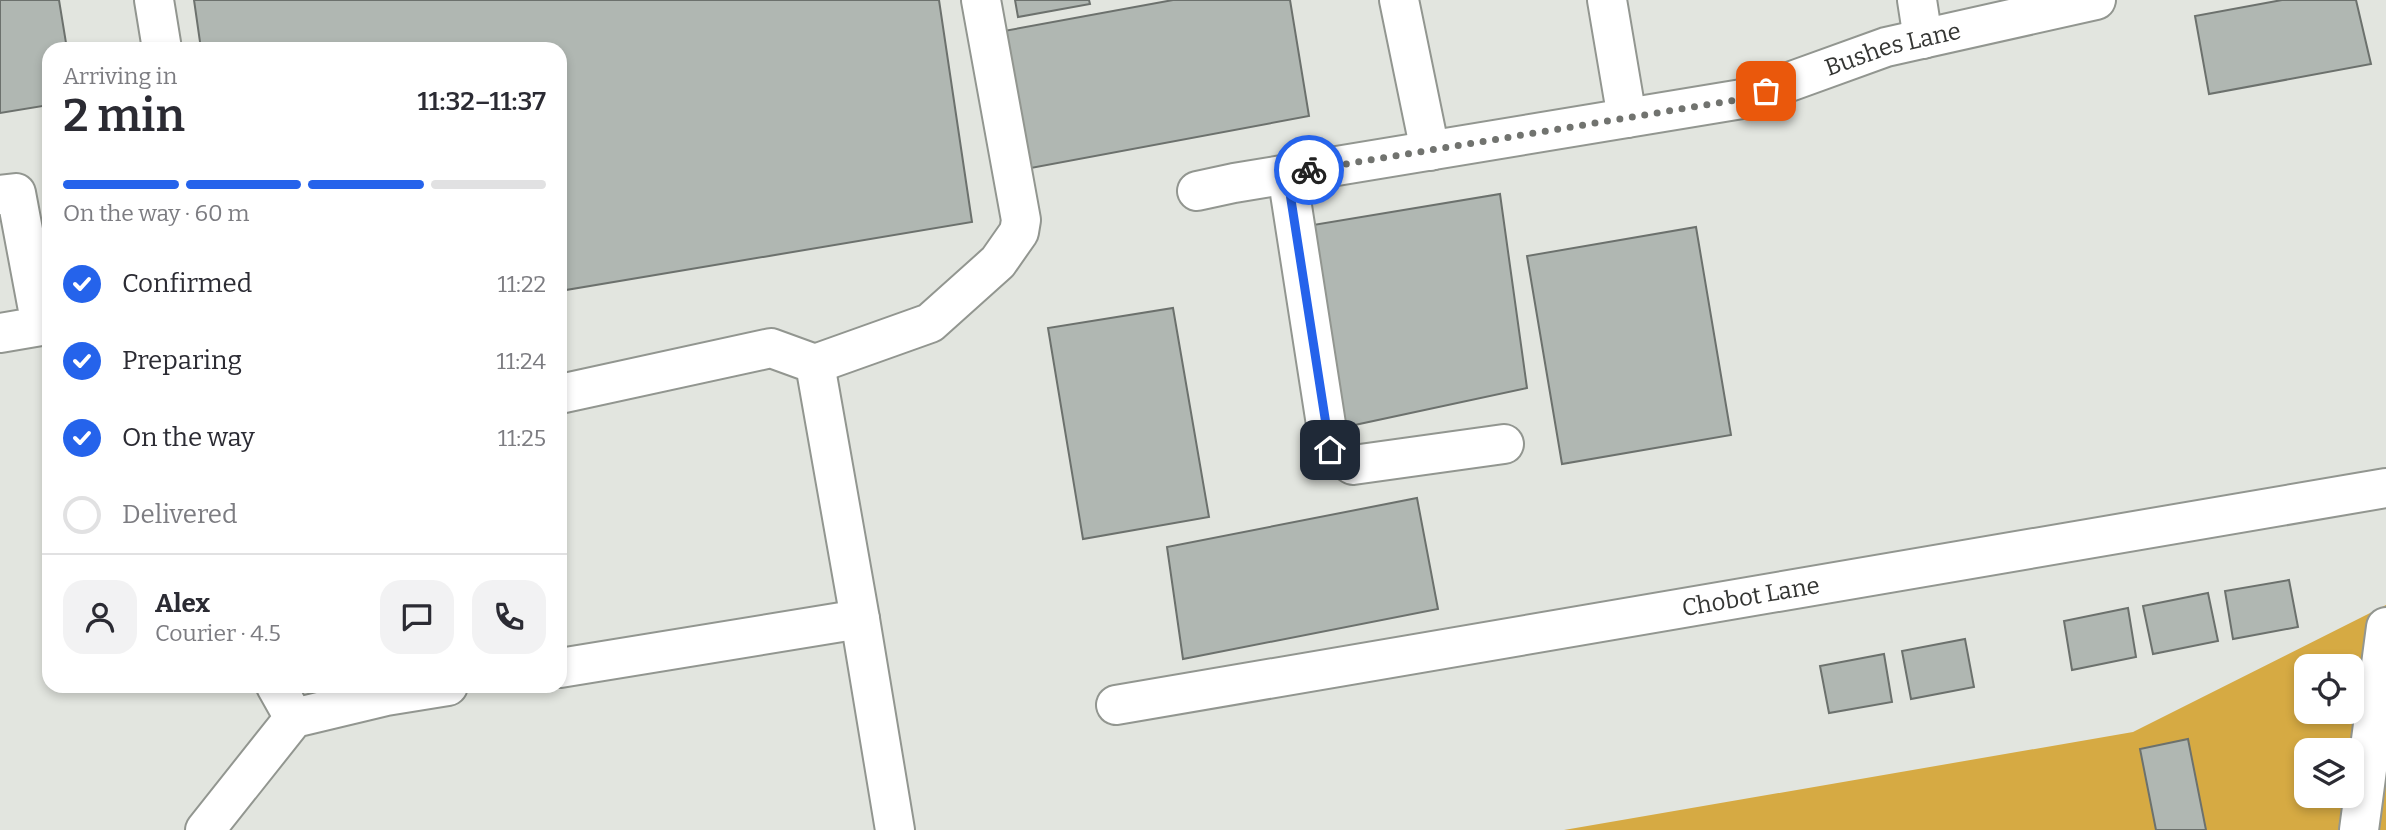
<!DOCTYPE html>
<meta charset="utf-8">
<style>
body{margin:0;font-family:Bitter,serif;background:#f2f2f3;color:#2b2b33;height:100vh;display:flex;flex-direction:column;font-size:26px;white-space:nowrap}
*{box-sizing:border-box;margin:0}
p{font-size:23px;color:#7c7c81}
.icon{flex:none;width:38px;height:38px;fill:none;stroke:currentColor;stroke-width:2;stroke-linecap:round;stroke-linejoin:round}
.map{position:relative;flex:1;overflow:hidden}
.drawer{position:absolute;left:42px;top:42px;width:525px;height:651px;display:flex;flex-direction:column;background:#fff;border-radius:21px;box-shadow:0 4px 10px #0003}
.drawer>*{flex:none}
.controls{position:absolute;left:2294px;top:654px;display:grid;gap:14px}
.controls a{display:grid;place-items:center;width:70px;height:70px;border-radius:14px;background:#fff;box-shadow:0 4px 10px #0003;font-size:35px}
.pin{position:absolute;display:grid;place-items:center;width:60px;height:60px;color:#fff;margin:-30px;border-radius:14px;box-shadow:0 4px 10px #0006}
.courier{position:absolute;display:grid;place-items:center;width:70px;height:70px;margin:-35px;border:5px solid #2563eb;border-radius:50%;background:#fff;color:#222;box-shadow:0 2px 9px #0007}
.overview em{font-style:normal;font-weight:600}
.overview div{display:flex;flex-direction:column-reverse}
.overview{display:flex;align-items:center;justify-content:space-between;height:119px;padding:0 21px}
h1{font-size:46px;font-weight:600;line-height:52px}
.bar{display:grid;grid-template-columns:repeat(4,1fr);gap:10px 7px;align-content:center;height:84px;padding:0 21px}
.bar i{height:9px;border-radius:5px;background:#e1e1e2}
.bar .active{background:#2563eb}
.bar p{grid-column:span 4}
.line{display:flex;align-items:center;gap:18px;padding:0 21px;border-top:2px solid #e1e1e2}
.line div{flex:1}
.round{display:grid;place-items:center;flex:none;width:74px;height:74px;border-radius:21px;background:#f2f2f3}
ol{padding:0 21px;list-style:none}
li{display:flex;align-items:center;gap:21px;height:77px}
li p{margin-inline-start:auto}
li .icon{padding:7px;border-radius:50%;background:#2563eb;color:#fff;stroke-width:4}
li:last-child{color:#7c7c81}
li i{width:38px;height:38px;border:4px solid #e1e1e2;border-radius:50%}
.map>svg:first-child{display:block}
.forest{fill:#d6aa43;fill-rule:evenodd}
.building{fill:#b0b7b2;stroke:#6c716d;stroke-width:2}
.lines{fill:none;stroke-linecap:round;stroke-linejoin:round}
.minor-casing{stroke:#929690;stroke-width:42}
.minor{stroke:#fff;stroke-width:38}
.done{stroke:#71736f;stroke-width:7;stroke-dasharray:0 12.6}
.route{stroke:#2563eb;stroke-width:9}
.labels{text-anchor:middle;stroke-width:5;stroke-linejoin:round;paint-order:stroke}
.street-label{font-size:24px;fill:#343533;stroke:#eff3ec}
</style>
<div class="map">
<svg width="2386" height="830" viewBox="0 0 2386 830">
<rect width="100%" height="100%" fill="#e2e5df"/>
<path class="forest" d="M2386,605V830H1564L2133,732ZM2306,667H2352V712H2306ZM2306,751H2352V796H2306Z"/>
<g class="building">
<path d="M0,0H59L67,49H49V105L0,113Z"/>
<path d="M194,0H939L972,222L560,291V49H201Z"/>
<path d="M1015,0H1089L1090,4L1018,17Z"/>
<path d="M1173,0H1290L1309,116L1015,171L993,33Z"/>
<path d="M2282,0H2356L2371,64L2209,94L2195,16Z"/>
<path d="M1500,194L1527,388L1336,429L1301,227Z"/>
<path d="M1696,227L1731,435L1562,464L1527,256Z"/>
<path d="M1173,308L1209,517L1083,539L1048,328Z"/>
<path d="M1417,498L1438,609L1183,659L1167,547Z"/>
<path d="M2289,580L2298,627L2233,639L2225,591Z"/>
<path d="M2208,593L2218,641L2153,654L2143,606Z"/>
<path d="M2128,608L2136,657L2072,670L2064,621Z"/>
<path d="M1965,639L1974,687L1911,699L1902,651Z"/>
<path d="M1884,654L1892,702L1829,713L1820,666Z"/>
<path d="M2188,739L2206,830H2156L2140,749Z"/>
</g>
<g class="lines">
<g class="minor-casing">
<g id="minor">
<path d="M154,0L162,49"/>
<path d="M1399,0L1430,151"/>
<path d="M1607,0L1627,118"/>
<path d="M1917,0L1923,39"/>
<path d="M1287,174L1330,450L1353,465L1504,444"/>
<path id="s1" d="M1197,191L1234,183L1742,99L1886,47L2096,0"/>
<path d="M0,195L16,193L41,326L0,333"/>
<path d="M815,364L930,323L998,262L1019,232L1021,220L981,0"/>
<path d="M560,394L771,348L815,364L860,619L895,830"/>
<path d="M560,668L860,619"/>
<path d="M276,686L294,718"/>
<path id="s2" d="M1116,705L2386,488"/>
<path d="M205,830L294,718L386,696L448,686"/>
<path d="M2359,830L2386,627"/>
</g>
</g>
<use href="#minor" class="minor"/>
</g>
<g class="lines">
<path class="done" d="M1309,170L1742,99L1766,91"/>
<path class="route" d="M1309,170L1287,174L1330,450"/>
</g>
<g class="labels">
<g class="street-label">
<text dy="8" stroke="none"><textPath href="#s1" startOffset="712">Bushes Lane</textPath></text>
<text dy="8" stroke="none"><textPath href="#s2" startOffset="644">Chobot Lane</textPath></text>
</g>
</g>
</svg>
<div class="controls">
<a><svg class="icon" aria-label="locate" viewBox="0 0 24 24"><circle cx="12" cy="12" r="6"/><path d="M12 2v4M12 18v4M2 12h4M18 12h4"/></svg></a>
<a><svg class="icon" aria-label="layers" viewBox="0 0 24 24"><path d="M12 4l9 5-9 5-9-5zM3 14l9 5 9-5"/></svg></a>
</div>
<div class="pin" style="left:1766px;top:91px;background:#ea580c"><svg class="icon" aria-label="bag" viewBox="0 0 24 24"><path d="M5 8h14l-1 12H6zM9 8a3 3 0 0 1 6 0"/></svg></div>
<div class="pin" style="left:1330px;top:450px;background:#1f2937"><svg class="icon" aria-label="home" viewBox="0 0 24 24"><path d="M3 11l9-7 9 7M6 9v11h12V9"/></svg></div>
<div class="courier" style="left:1309px;top:170px"><svg class="icon" aria-label="bike" viewBox="0 0 24 24"><circle cx="6" cy="16" r="4"/><circle cx="18" cy="16" r="4"/><path d="M6 16l4-8h5l3 8M10 8l3 8H6M13 5h3"/></svg></div>
<section class="drawer">
<div class="overview"><div><h1>2 min</h1><p>Arriving in</p></div><em>11:32–11:37</em></div>
<div class="bar"><i class="active"></i><i class="active"></i><i class="active"></i><i></i><p>On the way · 60 m</p></div>
<ol>
<li><svg class="icon" aria-label="check" viewBox="0 0 24 24"><path d="M5 12l5 5 9-10"/></svg>Confirmed<p>11:22</p></li>
<li><svg class="icon" aria-label="check" viewBox="0 0 24 24"><path d="M5 12l5 5 9-10"/></svg>Preparing<p>11:24</p></li>
<li><svg class="icon" aria-label="check" viewBox="0 0 24 24"><path d="M5 12l5 5 9-10"/></svg>On the way<p>11:25</p></li>
<li><i></i>Delivered</li>
</ol>
<div class="line" style="height:126px"><a class="round"><svg class="icon" aria-label="person" viewBox="0 0 24 24"><circle cx="12" cy="8" r="4"/><path d="M4 21q1-7 8-7t8 7"/></svg></a><div><b>Alex</b><p>Courier · 4.5</p></div><a class="round"><svg class="icon" aria-label="chat" viewBox="0 0 24 24"><path d="M4 5h16v11H9l-5 4z"/></svg></a><a class="round"><svg class="icon" aria-label="phone" viewBox="0 0 24 24"><path d="M5 4h4l2 5-3 2q2 4 5 5l2-3 5 2v4C11 20 4 13 5 4z"/></svg></a></div>
</section>
</div>
